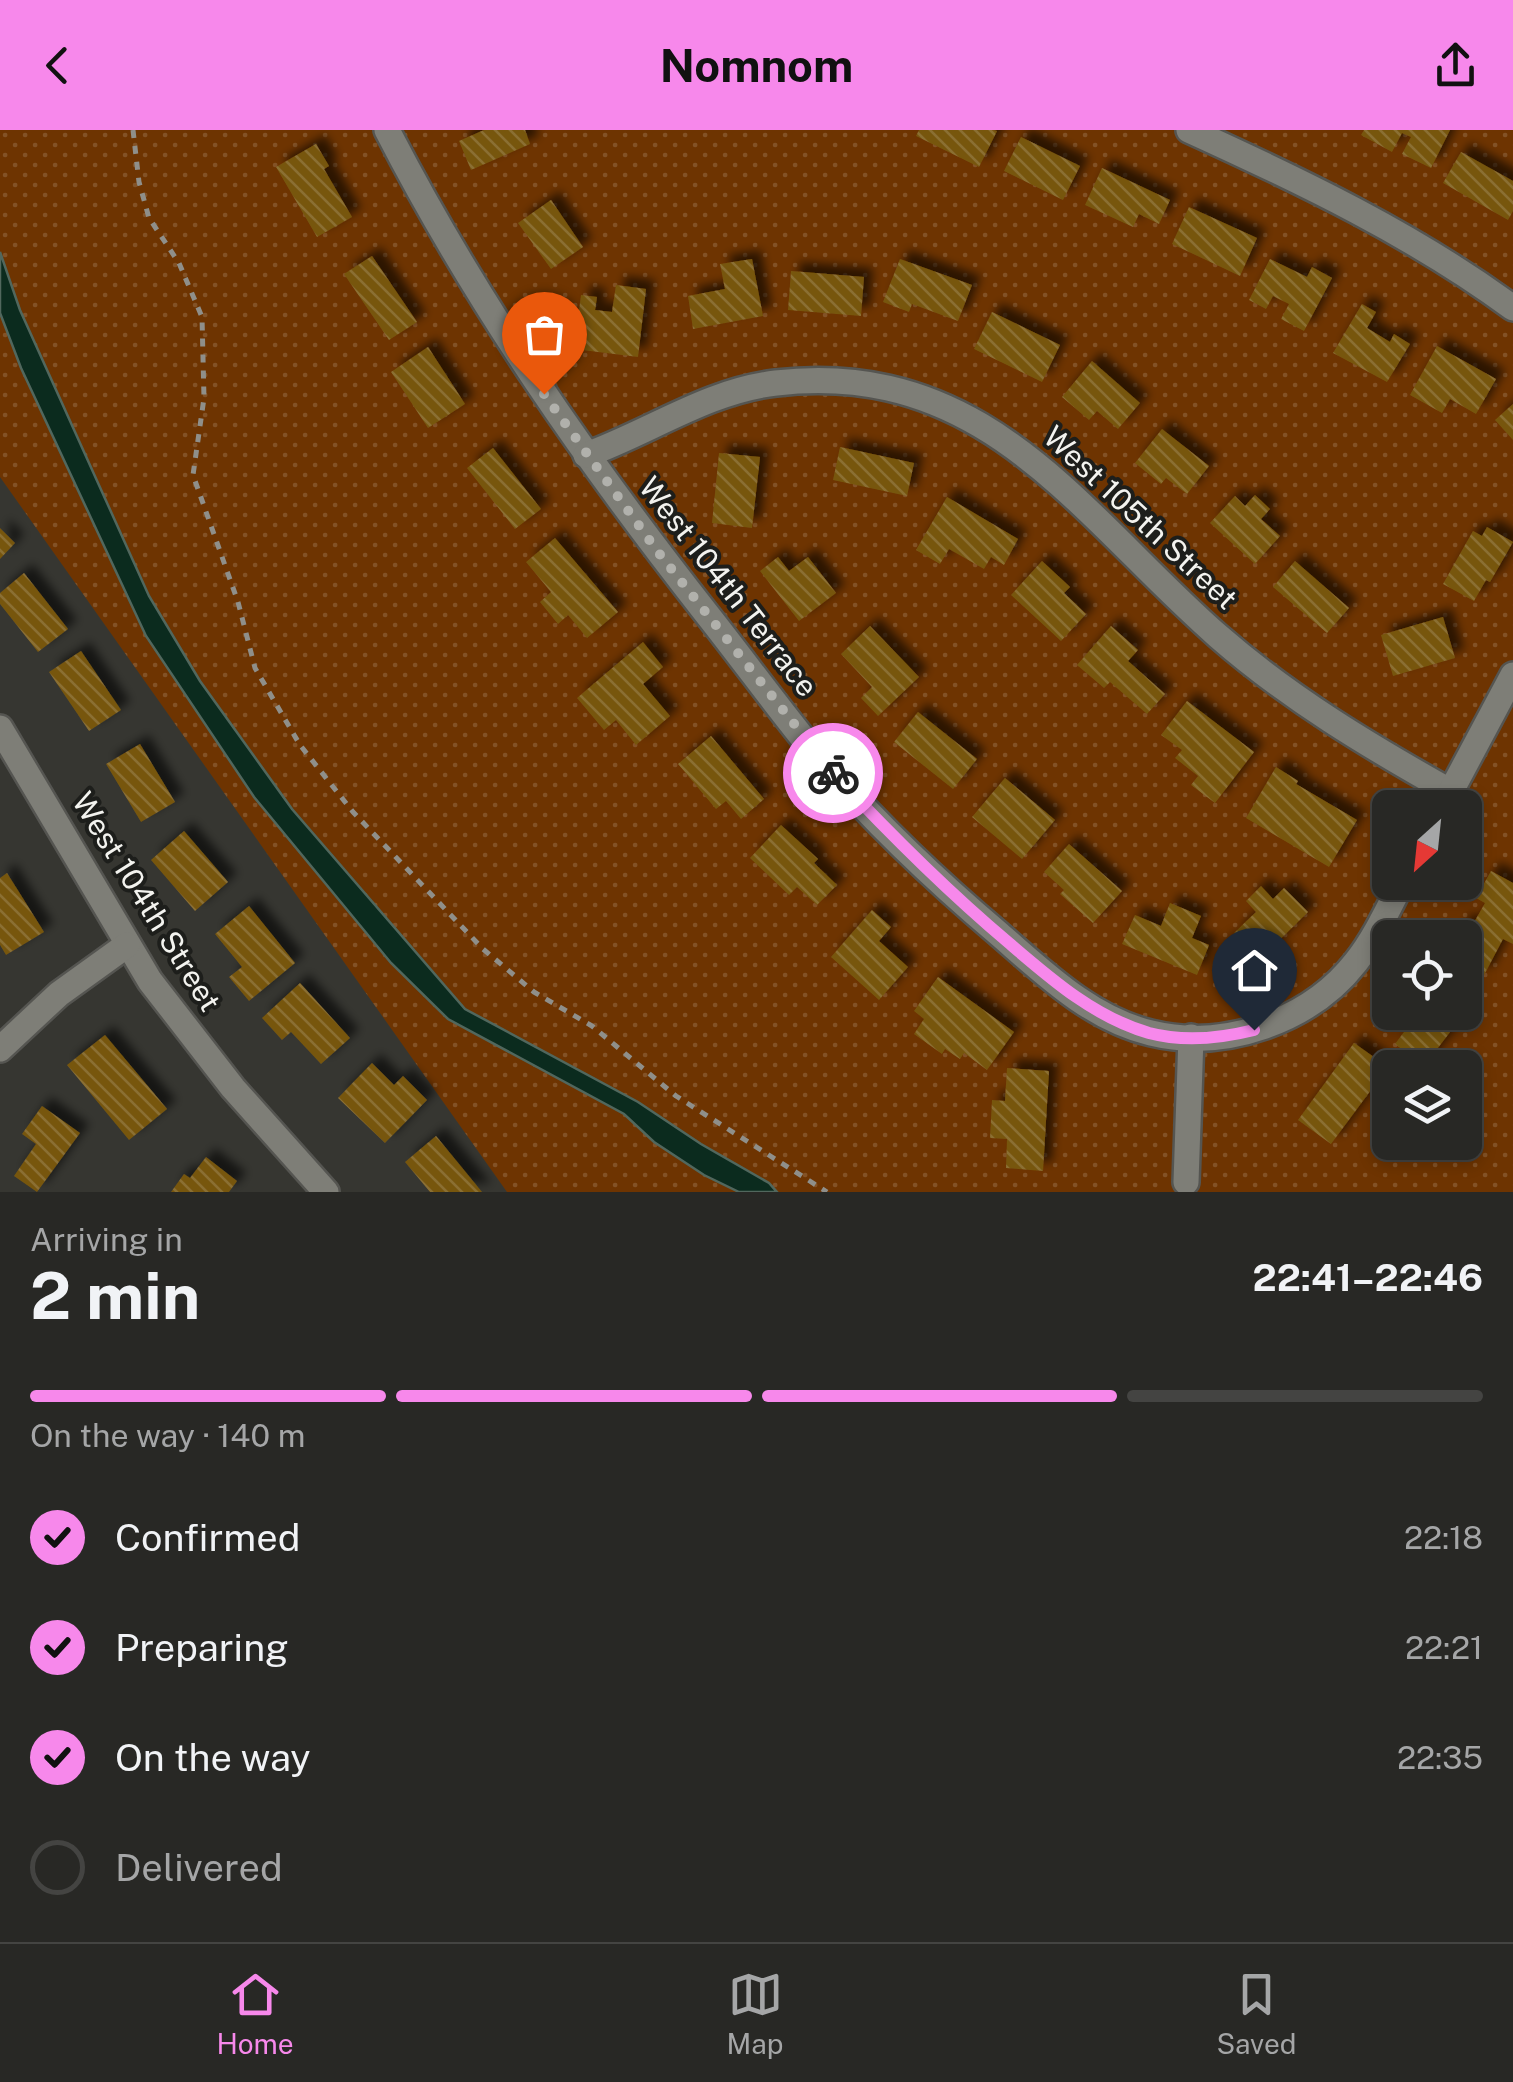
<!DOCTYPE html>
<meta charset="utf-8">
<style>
body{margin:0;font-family:"Public Sans",sans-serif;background:#343432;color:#f1f3f6;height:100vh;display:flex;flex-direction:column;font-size:38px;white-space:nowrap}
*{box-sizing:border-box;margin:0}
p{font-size:32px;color:#a5a6a7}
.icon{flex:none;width:55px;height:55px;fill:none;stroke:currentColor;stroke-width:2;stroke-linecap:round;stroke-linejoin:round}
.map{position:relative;height:1062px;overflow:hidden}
.panel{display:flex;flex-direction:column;background:#282825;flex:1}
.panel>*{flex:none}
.needle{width:65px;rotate:207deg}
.fabs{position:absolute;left:1372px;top:660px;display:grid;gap:20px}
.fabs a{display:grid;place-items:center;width:110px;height:110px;border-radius:15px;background:#282825;box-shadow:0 5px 15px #0003,0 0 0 2px #444442;font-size:50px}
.pin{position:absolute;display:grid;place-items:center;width:85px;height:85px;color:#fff;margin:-102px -42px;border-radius:50% 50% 50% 0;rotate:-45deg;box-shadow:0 0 10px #0007}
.pin .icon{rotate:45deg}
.courier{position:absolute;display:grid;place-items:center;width:100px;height:100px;margin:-50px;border:8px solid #f788eb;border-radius:50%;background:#fff;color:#222;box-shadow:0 2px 12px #0007}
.head em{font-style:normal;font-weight:700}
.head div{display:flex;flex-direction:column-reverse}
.head{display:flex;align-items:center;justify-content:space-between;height:170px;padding:0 30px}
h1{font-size:65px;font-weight:700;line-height:75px}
.bar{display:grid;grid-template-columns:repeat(4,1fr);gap:15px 10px;align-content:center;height:120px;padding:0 30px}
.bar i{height:12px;border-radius:8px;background:#444442}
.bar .selected{background:#f788eb}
.bar p{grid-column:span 4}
ol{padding:0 30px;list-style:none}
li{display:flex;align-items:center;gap:30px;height:110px}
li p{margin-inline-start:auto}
li .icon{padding:10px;border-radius:50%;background:#f788eb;color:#111;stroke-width:4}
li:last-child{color:#a5a6a7}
li i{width:55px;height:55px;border:5px solid #444442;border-radius:50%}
header{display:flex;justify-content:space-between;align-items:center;height:130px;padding:0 30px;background:#f788eb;color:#111;font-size:45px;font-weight:700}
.menu{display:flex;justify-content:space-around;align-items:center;height:140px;border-top:2px solid #444442;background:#282825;font-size:28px;color:#a5a6a7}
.menu a{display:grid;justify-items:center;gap:5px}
.menu .selected{color:#f788eb}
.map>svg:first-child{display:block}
.grass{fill:url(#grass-dots);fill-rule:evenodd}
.water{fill:#0b2b1e;stroke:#51675d;stroke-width:2.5}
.building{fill:url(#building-back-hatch);filter:url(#shadow)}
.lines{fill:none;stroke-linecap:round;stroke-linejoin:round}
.minor-casing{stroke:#555551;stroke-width:30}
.path{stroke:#8f8f8a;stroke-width:5;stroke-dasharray:8 8;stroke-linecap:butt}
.minor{stroke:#7e7e77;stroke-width:25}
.done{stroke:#b1b1ac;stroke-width:10;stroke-dasharray:0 18}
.route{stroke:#f788eb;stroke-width:12}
.labels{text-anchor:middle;stroke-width:8;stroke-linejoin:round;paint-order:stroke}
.street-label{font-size:30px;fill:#f3f3ef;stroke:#1d1e1b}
</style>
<header><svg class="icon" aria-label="back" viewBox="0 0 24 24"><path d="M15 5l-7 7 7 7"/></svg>Nomnom<svg class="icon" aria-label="share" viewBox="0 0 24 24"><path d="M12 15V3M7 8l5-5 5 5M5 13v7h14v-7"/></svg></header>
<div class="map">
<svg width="1513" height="1062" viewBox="0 0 1513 1062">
<defs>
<pattern id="grass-dots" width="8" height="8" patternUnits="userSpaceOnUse" patternTransform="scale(2.5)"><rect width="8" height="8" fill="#6e3401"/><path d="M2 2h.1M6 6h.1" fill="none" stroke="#835226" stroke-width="1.8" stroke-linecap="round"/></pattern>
<pattern id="building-back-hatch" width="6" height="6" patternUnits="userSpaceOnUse" patternTransform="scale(2.5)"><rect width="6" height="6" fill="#775610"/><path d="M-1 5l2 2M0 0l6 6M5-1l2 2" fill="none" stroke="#8b6f33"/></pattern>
<filter id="shadow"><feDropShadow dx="9" dy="-9" stdDeviation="5" flood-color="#0009"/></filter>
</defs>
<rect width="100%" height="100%" fill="#363631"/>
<path class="grass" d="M0,0H1513V1062H507L0,347ZM1390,678H1465V752H1390ZM1390,808H1465V882H1390ZM1390,938H1465V1012H1390Z"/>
<path class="water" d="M0,122L20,180L149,466L200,551L292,679L465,879L638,972L701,1014L769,1053L777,1062H739L704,1045L654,1012L624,984L448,889L391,833L325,753L254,667L146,506L21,238L0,183Z"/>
<g class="building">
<path d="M484,0H525L530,14L471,40L459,11Z"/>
<path d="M919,0H994L997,1L979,37L916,6Z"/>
<path d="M1364,0H1450L1431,38L1402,24L1411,7L1402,3L1392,22L1361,5Z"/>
<path d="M1021,7L1080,36L1063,70L1004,41Z"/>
<path d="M316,14L329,36L324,39L352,87L317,107L276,37Z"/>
<path d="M1461,22L1513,51V81L1508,90L1443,53Z"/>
<path d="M1102,38L1170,70L1159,94L1139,84L1133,97L1085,75Z"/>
<path d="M551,70L583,117L551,139L518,93Z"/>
<path d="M1189,77L1257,108L1240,146L1172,114Z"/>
<path d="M372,126L417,192L389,210L344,144Z"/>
<path d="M752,129L763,186L693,199L688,166L725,159L720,134Z"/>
<path d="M900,129L972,155L958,191L912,174L909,182L883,172Z"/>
<path d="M1270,129L1307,147L1312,137L1332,148L1304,201L1281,189L1289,174L1273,166L1266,179L1249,170Z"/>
<path d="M791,141L864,147L861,186L788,180Z"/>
<path d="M616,155L646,159L638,227L574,219L581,165L597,167L595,180L612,182Z"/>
<path d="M1362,174L1376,182L1367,198L1390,212L1394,204L1410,214L1387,252L1333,223Z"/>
<path d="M992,182L1060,215L1042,252L974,219Z"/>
<path d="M1437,216L1496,249L1476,284L1450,269L1442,283L1410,265Z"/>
<path d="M428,217L465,274L428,298L391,242Z"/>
<path d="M1092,231L1140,273L1118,299L1097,281L1089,290L1062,267Z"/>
<path d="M1513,274V310L1495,290Z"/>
<path d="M1162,299L1209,336L1187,364L1166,348L1161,354L1135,333Z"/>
<path d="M840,317L914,333L907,366L833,350Z"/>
<path d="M493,318L541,379L515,399L467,338Z"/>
<path d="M719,323L760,327L752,398L712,393Z"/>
<path d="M1255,365L1270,379L1261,389L1280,406L1255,434L1210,393L1235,366L1245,376Z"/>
<path d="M947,367L1018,409L1004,435L991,427L984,439L949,419L940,434L916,420Z"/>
<path d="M1487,397L1513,412L1490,452L1486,450L1474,471L1443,454L1473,401L1482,406Z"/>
<path d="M0,398L15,413L0,429Z"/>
<path d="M555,408L618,482L587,508L568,485L558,494L540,472L551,462L526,432Z"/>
<path d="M778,427L789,441L808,427L836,463L799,491L760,441Z"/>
<path d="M1042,431L1070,457L1064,463L1086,484L1061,511L1011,465Z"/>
<path d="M1295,431L1349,478L1327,503L1273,457Z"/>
<path d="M24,443L68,499L38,522L0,474V463Z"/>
<path d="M1443,487L1455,528L1393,546L1381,505Z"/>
<path d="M870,496L919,547L878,586L861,568L872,557L841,524Z"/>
<path d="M1111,496L1138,520L1128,531L1165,564L1147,584L1110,552L1104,558L1077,535Z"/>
<path d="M643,512L663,537L643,554L670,586L636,615L616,590L604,600L577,568Z"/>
<path d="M81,521L121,580L89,601L49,542Z"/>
<path d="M1187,571L1254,622L1215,673L1191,655L1198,646L1175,628L1182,620L1161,605Z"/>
<path d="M918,582L977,629L953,659L894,612Z"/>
<path d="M711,606L764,669L741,689L726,671L716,679L678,634Z"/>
<path d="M140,614L175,672L141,692L106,634Z"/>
<path d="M1276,637L1298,651L1296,654L1357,690L1329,737L1246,688Z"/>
<path d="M1005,648L1055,690L1022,729L972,687Z"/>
<path d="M781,695L818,729L814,733L837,755L817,775L797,757L789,765L750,728Z"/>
<path d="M184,701L228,752L195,781L151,730Z"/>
<path d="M1069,714L1122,761L1093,793L1060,764L1064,760L1044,742Z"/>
<path d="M1491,741L1513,753V814L1503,809L1483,847L1465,836V808H1455L1463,792L1472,796L1485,773L1476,768Z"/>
<path d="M7,743L44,802L6,825L0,815V748Z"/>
<path d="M1261,756L1273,769L1284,758L1308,782L1260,829L1234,803L1256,782L1246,771Z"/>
<path d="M1170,773L1201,786L1192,808L1209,815L1197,845L1122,814L1135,785L1161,796Z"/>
<path d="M249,776L295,833L249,871L229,847L242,837L215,804Z"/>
<path d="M872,780L891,797L879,811L908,837L879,870L831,827Z"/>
<path d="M938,847L1014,902L987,940L964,923L960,929L945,919L942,924L914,904L924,889L914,881Z"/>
<path d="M300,853L350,908L321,934L291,902L282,910L262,888Z"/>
<path d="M1419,882H1455L1451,888L1457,893L1424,936L1395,914Z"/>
<path d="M105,905L167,979L129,1010L67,935Z"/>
<path d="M1354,913L1388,937L1331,1014L1298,990Z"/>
<path d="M372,933L394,955L403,946L427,970L385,1013L338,968Z"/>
<path d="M1007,938L1049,941L1043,1041L1006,1038L1007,1009L990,1008L992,970L1005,971Z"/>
<path d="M42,976L80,1003L37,1062L14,1046L36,1014L22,1004Z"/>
<path d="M436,1006L482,1062H430L405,1032Z"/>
<path d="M206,1027L237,1051L229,1062H171L184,1044L190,1048Z"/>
</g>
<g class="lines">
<g class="minor-casing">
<g id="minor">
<path d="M387,0C476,173 586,330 706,483C744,531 780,581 819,628C874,692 935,750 999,804C1044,843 1091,889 1151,903C1225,921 1310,891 1356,832C1375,808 1388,779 1402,752"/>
<path d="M1189,0C1301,51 1414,105 1513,178"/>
<path d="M586,325C650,302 707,261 776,253C987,229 1080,385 1218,506C1289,568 1369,616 1451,662"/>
<path d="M0,598L150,851L233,958L326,1062"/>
<path d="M1442,678L1513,545"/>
<path d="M0,919L59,864L127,815"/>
<path d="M1186,1052L1191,907"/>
</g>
</g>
<path class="path" d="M133,0L139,52L149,88L179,133L202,187L204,268L193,345L238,472L255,538L300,615L353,682L483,819L534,862L592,896L676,966L827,1062"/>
<use href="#minor" class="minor"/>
</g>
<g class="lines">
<path class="done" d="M544,264L658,422L833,643"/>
<path class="route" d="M833,643C889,703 946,760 1009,813C1051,849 1094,887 1149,903C1183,912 1222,908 1254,900"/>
</g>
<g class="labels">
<g class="street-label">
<text transform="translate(1140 388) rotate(43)" y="10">West 105th Street</text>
<text transform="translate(728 457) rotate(52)" y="10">West 104th Terrace</text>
<text transform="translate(146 772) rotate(58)" y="10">West 104th Street</text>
</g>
</g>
</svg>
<div class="fabs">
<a><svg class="needle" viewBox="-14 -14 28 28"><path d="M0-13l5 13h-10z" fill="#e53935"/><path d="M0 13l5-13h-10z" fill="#a5a6a7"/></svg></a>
<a><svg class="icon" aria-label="locate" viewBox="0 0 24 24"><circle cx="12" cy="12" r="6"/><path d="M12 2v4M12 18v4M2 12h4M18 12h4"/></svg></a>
<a><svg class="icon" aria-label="layers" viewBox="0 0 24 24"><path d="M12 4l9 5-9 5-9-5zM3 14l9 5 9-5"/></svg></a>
</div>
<div class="pin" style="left:544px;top:264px;background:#ea580c"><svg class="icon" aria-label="bag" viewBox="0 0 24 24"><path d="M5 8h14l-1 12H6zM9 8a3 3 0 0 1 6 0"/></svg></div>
<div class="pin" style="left:1254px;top:900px;background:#1f2937"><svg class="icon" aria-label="home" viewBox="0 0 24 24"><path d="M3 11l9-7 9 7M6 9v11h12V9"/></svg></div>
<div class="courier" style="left:833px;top:643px"><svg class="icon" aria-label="bike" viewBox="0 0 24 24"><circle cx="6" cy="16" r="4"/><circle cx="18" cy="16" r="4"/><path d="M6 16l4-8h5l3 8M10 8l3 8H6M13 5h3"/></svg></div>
</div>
<section class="panel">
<div class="head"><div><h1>2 min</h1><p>Arriving in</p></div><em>22:41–22:46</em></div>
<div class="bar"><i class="selected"></i><i class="selected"></i><i class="selected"></i><i></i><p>On the way · 140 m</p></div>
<ol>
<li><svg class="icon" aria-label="check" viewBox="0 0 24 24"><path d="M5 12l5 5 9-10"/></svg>Confirmed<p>22:18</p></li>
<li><svg class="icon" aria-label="check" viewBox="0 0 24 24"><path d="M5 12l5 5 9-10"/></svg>Preparing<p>22:21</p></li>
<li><svg class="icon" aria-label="check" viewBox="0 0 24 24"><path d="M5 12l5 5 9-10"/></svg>On the way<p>22:35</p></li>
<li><i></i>Delivered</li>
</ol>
</section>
<nav class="menu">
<a class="selected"><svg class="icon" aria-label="home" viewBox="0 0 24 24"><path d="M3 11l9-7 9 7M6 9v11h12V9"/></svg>Home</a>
<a><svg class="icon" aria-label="map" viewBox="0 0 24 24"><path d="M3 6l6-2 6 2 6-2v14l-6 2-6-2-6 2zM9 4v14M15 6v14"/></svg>Map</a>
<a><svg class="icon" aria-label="saved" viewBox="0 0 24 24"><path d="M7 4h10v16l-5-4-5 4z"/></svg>Saved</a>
</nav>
